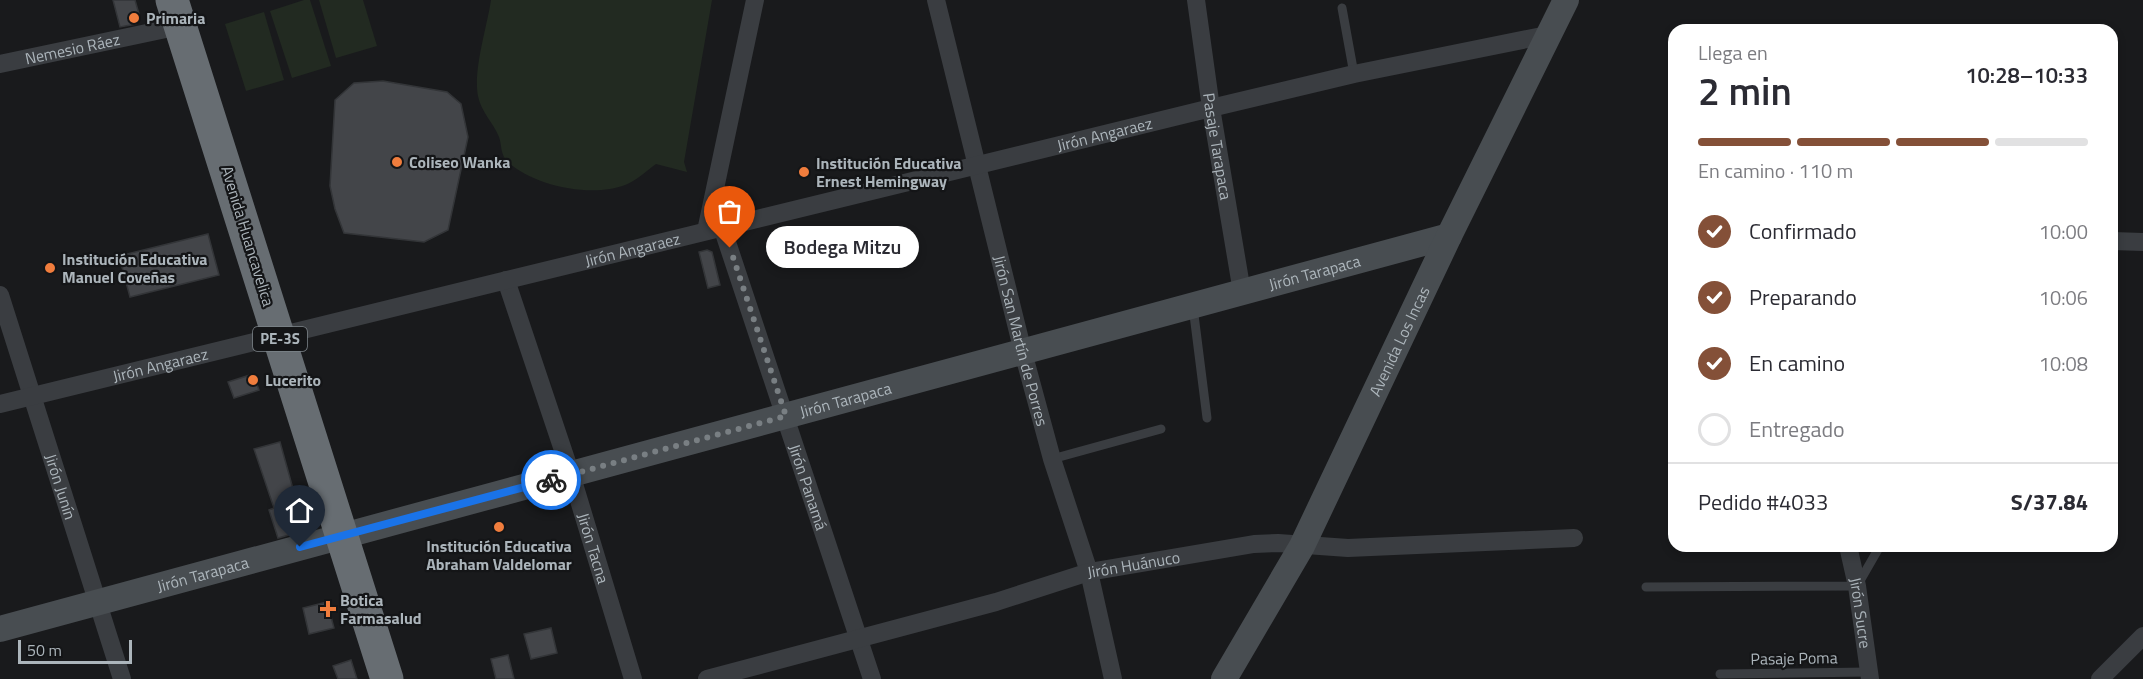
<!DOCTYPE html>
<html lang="es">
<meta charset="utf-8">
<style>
body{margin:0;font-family:"Titillium Web",sans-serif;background:#f7f7f7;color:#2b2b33;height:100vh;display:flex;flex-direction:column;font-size:22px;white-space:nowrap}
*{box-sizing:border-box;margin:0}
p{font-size:20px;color:#7c7c81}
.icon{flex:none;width:33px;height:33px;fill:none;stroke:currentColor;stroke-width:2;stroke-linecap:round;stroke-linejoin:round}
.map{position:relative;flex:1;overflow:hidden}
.sheet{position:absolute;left:1668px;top:24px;width:450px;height:528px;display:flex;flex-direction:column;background:#fff;border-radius:18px;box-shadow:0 3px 9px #0003}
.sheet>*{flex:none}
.scale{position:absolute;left:18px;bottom:15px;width:114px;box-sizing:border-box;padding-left:6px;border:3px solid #acb5bb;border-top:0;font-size:16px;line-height:21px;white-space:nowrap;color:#acb5bb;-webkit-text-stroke:4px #141517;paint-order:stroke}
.pin{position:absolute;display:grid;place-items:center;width:51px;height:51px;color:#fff;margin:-62px -26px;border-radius:50% 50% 50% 0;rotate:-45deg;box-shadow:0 0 6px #0007}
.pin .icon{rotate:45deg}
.courier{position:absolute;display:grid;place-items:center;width:60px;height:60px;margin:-30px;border:4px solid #1a73e8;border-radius:50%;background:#fff;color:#222;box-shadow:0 2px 8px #0007}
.bubble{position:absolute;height:42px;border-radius:21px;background:#fff;box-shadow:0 3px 9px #0003;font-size:20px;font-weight:600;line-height:42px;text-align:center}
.overview em{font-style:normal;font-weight:600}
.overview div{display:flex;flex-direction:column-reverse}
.overview{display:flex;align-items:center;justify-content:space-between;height:102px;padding:0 30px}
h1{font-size:39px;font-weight:600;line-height:45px}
.bar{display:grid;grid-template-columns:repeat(4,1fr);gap:9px 6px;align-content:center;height:72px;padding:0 30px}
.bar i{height:8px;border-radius:4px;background:#e1e1e2}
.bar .on{background:#845038}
.bar p{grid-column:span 4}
.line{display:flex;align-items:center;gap:15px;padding:0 30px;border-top:2px solid #e1e1e2}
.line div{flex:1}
ol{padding:0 30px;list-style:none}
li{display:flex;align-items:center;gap:18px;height:66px}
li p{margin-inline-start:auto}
li .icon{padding:6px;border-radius:50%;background:#845038;color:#fff;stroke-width:4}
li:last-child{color:#7c7c81}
li i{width:33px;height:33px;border:3px solid #e1e1e2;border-radius:50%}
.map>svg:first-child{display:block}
.green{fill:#222a21}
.building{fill:#434549;stroke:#333538;stroke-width:1.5}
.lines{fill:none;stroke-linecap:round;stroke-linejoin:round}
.lane{stroke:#3a3d41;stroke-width:9}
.street{stroke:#3a3d41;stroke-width:18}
.secondary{stroke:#484d51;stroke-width:26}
.highway{stroke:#676d72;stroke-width:33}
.done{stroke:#797f83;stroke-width:6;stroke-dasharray:0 10.8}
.route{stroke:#1a73e8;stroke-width:8}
.poi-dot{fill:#f07d3d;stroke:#141517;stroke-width:2}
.labels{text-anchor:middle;stroke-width:4.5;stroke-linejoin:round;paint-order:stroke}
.shield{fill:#141517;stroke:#7e858a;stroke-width:1.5}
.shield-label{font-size:15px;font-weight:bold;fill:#acb5bb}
.poi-label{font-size:16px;font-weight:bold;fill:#acb5bb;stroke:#141517;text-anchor:start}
.street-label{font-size:16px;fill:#acb5bb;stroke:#141517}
</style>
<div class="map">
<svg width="2143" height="679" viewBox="0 0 2143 679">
<rect width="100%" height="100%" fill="#191a1c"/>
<g class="green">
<path d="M304,0H310L331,66L292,78L270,11Z"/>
<path d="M319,0H363L377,46L336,58Z"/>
<path d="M491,0H712L684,162L687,172L656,164C646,171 636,181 625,185C592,198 534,186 508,162C500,155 502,145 499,137C493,122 481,112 478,96C473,70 487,27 491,0Z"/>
<path d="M264,12L284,80L246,91L225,24Z"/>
</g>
<g class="building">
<path d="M113,0H135L139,14L136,24L120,27Z"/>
<path d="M383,81L447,92L461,104L468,137L448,230L424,242L344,233L335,209L330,186L335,100L354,83Z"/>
<path d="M208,234L219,275L130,297L119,256Z"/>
<path d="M707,250L712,252L720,285L708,288L699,252Z"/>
<path d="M253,374L259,390L234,398L228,382Z"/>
<path d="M280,442L295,496L301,494L309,525L307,530L278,538L269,510L274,508L254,449Z"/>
<path d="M327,602L334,628L309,634L303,608Z"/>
<path d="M551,628L557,653L531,659L524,634Z"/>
<path d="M508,655L514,679H496L491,659Z"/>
<path d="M351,660L357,679H338L333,666Z"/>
</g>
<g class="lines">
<g class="lane">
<path d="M1342,8L1354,74"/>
<path d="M1193,307L1207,418"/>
<path d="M2112,382H2113"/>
<path d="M1052,459L1161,429"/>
<path d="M1646,587L1857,586L1880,546"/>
<path d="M1720,674L1868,672"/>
</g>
<g class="street">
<path id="s1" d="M936,0L1023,352L1052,459L1089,572L1113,679"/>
<path id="s2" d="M1196,0L1211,108L1242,292"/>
<path id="s3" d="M0,64L180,26"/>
<path id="s4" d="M722,227L872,679"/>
<path d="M706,231L755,0"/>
<path d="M2112,241L2143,242"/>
<path id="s5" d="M506,280L571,474L633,679"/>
<path id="s6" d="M0,295L122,679"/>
<path id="s7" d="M0,404L1211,108L1354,74L1547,35"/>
<path id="s8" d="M1848,546L1857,586L1870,679"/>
<path id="s9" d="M707,679L996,602L1089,572L1254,544L1278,543L1348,548L1574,538"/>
<path d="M2100,679L2143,636"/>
</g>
<g class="secondary">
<path id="s10" d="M0,629L1449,236"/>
<path id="s11" d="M1224,679L1302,546L1449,236L1566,0"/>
</g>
<path class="highway" d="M172,0L387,679"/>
</g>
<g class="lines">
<path class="done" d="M551,480L786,416L730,248"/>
<path class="route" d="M300,547L551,480"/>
</g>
<g class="poi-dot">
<circle cx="134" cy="18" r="6"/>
<circle cx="397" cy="162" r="6"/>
<circle cx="804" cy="172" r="6"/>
<circle cx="50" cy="268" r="6"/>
<circle cx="253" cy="380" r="6"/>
<circle cx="499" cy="527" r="6"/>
<path d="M325 600h6v6h6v6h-6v6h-6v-6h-6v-6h6z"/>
</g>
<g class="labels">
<rect class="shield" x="253" y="327" width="54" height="24" rx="4.5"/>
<g class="shield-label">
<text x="280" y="344">PE-3S</text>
</g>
<g class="poi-label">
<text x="146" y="24">Primaria</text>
<text x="409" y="168">Coliseo Wanka</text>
<text x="816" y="169">Institución Educativa<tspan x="816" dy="18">Ernest Hemingway</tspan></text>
<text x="62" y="265">Institución Educativa<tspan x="62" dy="18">Manuel Coveñas</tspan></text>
<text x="265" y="386">Lucerito</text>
<text x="499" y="552" text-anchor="middle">Institución Educativa<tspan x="499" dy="18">Abraham Valdelomar</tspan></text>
<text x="340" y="606">Botica<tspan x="340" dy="18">Farmasalud</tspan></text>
</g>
<g class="street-label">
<text dy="6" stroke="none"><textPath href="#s3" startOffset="74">Nemesio Ráez</textPath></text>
<text dy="6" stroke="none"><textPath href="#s7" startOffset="1137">Jirón Angaraez</textPath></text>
<text dy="6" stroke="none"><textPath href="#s2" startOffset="148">Pasaje Tarapaca</textPath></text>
<text transform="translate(248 236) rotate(73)" y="6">Avenida Huancavelica</text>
<text dy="6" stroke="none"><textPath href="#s7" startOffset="651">Jirón Angaraez</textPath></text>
<text dy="6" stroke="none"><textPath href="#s10" startOffset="1362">Jirón Tarapaca</textPath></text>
<text dy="6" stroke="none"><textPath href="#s1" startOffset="351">Jirón San Martín de Porres</textPath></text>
<text dy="6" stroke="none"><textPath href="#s11" startOffset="381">Avenida Los Incas</textPath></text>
<text dy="6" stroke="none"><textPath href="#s7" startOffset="165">Jirón Angaraez</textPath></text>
<text dy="6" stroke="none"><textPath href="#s10" startOffset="876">Jirón Tarapaca</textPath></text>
<text dy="6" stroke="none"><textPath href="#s6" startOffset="201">Jirón Junín</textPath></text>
<text dy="6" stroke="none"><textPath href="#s4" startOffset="274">Jirón Panamá</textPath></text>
<text dy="6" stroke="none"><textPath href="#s5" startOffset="282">Jirón Tacna</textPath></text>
<text dy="6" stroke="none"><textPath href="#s9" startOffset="442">Jirón Huánuco</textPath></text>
<text dy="6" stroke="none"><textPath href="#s10" startOffset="210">Jirón Tarapaca</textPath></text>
<text dy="6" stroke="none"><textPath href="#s8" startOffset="68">Jirón Sucre</textPath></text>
<text transform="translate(1794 658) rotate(-1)" y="6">Pasaje Poma</text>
</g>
</g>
</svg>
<div class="scale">50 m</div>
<div class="pin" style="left:730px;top:248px;background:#ea580c"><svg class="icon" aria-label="bag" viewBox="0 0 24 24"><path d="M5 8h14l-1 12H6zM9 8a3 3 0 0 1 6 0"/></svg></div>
<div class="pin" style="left:300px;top:547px;background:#1f2937"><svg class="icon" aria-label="home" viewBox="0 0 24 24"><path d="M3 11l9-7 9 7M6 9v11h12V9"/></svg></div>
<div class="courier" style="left:551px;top:480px"><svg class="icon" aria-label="bike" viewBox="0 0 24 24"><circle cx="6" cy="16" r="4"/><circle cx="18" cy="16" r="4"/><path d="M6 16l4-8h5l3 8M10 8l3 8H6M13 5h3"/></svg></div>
<div class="bubble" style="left:766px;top:226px;width:153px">Bodega Mitzu</div>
<section class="sheet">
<div class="overview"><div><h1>2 min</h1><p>Llega en</p></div><em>10:28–10:33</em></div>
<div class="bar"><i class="on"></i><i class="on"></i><i class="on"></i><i></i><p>En camino · 110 m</p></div>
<ol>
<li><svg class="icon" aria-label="check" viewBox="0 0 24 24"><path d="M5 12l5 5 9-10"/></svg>Confirmado<p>10:00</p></li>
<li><svg class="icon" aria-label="check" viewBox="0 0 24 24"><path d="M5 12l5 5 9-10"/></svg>Preparando<p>10:06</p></li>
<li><svg class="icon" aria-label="check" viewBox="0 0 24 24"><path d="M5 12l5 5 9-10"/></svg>En camino<p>10:08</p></li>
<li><i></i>Entregado</li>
</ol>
<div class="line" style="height:78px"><div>Pedido #4033</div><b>S/37.84</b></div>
</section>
</div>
